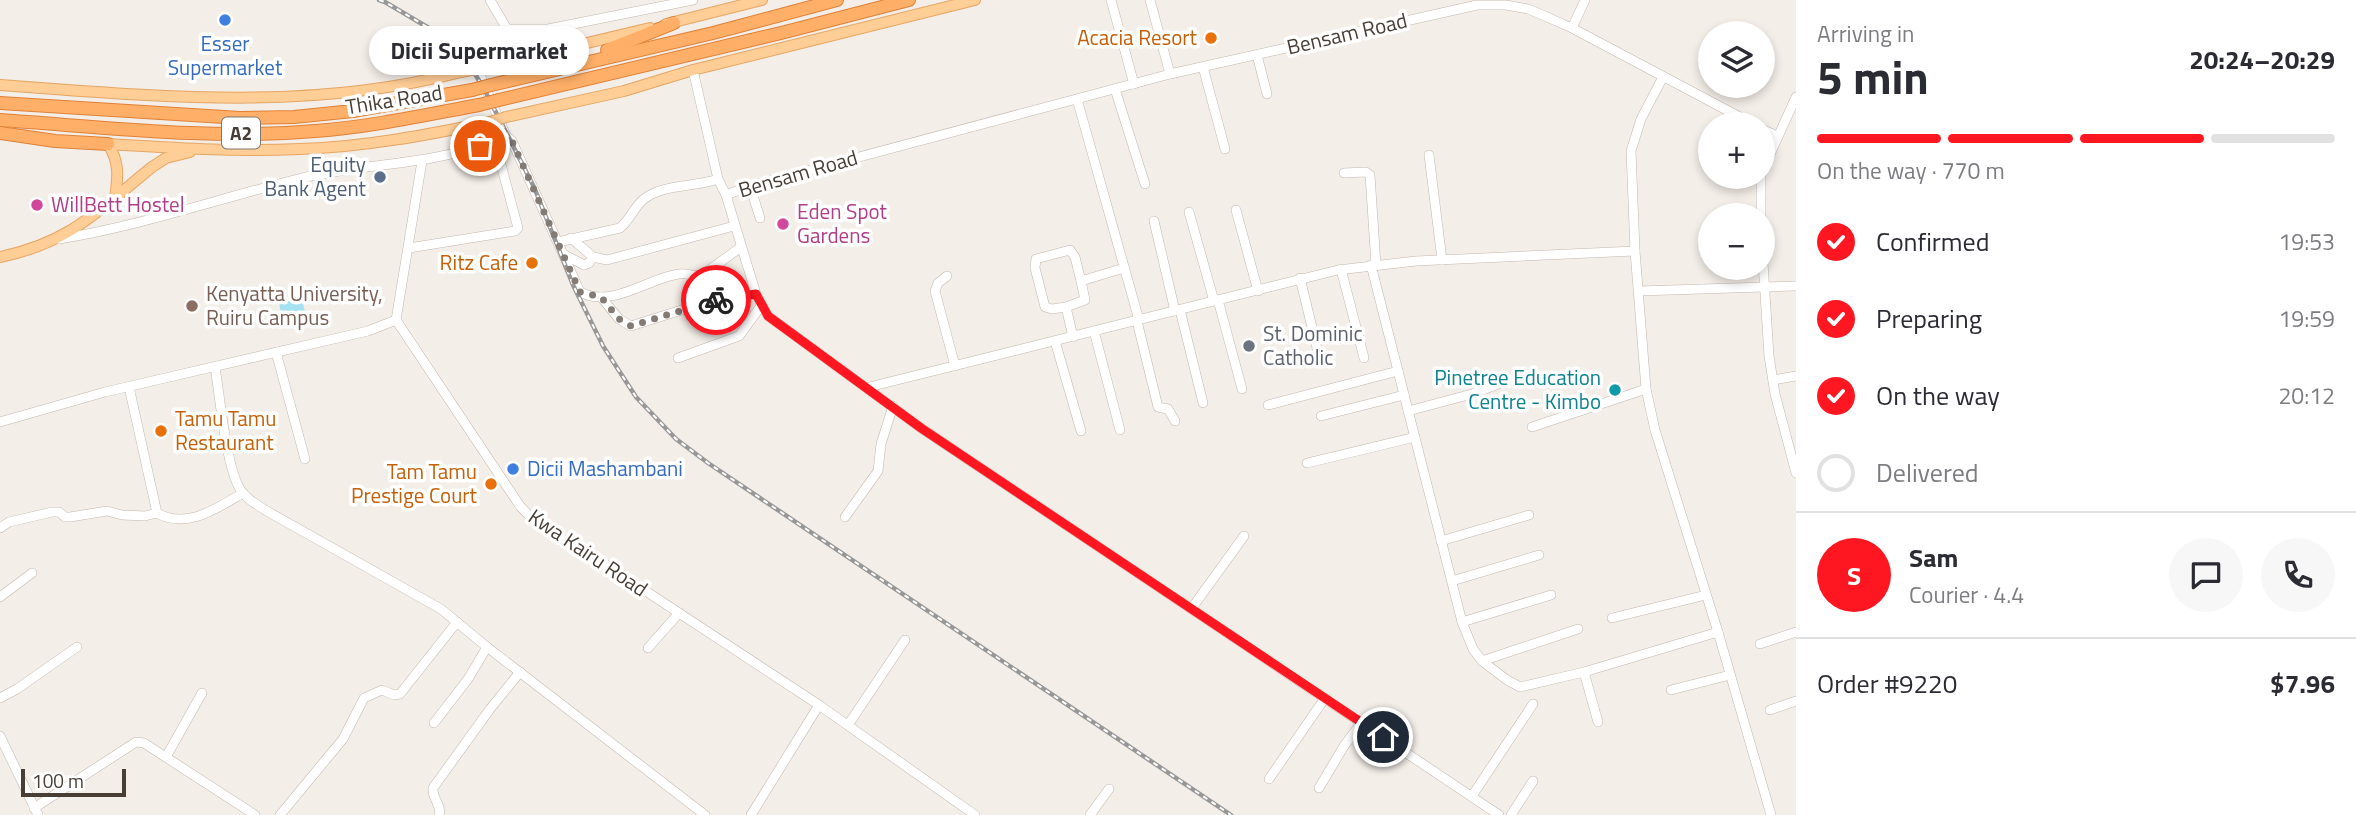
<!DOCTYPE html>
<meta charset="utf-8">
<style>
body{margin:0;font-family:"Titillium Web",sans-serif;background:#f7f7f7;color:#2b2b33;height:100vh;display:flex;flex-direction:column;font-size:26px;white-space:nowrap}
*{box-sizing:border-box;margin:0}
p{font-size:23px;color:#7c7c81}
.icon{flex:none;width:38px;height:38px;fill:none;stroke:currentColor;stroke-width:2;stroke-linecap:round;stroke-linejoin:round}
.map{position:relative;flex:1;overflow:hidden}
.panel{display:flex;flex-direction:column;background:#fff;width:560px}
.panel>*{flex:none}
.buttons{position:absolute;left:1698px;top:21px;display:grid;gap:14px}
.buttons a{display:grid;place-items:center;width:77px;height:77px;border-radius:50%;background:#fff;box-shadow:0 4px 10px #0003;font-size:35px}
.scale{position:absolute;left:21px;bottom:18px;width:105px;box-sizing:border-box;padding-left:7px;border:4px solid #483e36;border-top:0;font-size:19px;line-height:24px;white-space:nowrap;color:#483e36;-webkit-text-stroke:5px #fff;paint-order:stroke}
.pin{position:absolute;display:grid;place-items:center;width:60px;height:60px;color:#fff;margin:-30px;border:4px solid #fff;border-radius:50%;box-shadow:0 2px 7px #0007}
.courier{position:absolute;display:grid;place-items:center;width:70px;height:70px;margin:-35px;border:5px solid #fe1620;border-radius:50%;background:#fff;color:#222;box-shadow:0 2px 9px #0007}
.bubble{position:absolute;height:49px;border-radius:24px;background:#fff;box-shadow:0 4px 10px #0003;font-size:23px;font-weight:700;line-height:49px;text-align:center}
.summary em{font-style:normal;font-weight:700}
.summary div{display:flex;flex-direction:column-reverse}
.summary{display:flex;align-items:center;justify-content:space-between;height:119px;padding:0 21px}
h1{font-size:46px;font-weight:700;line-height:52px}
.bar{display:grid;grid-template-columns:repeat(4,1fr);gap:10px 7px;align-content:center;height:84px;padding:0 21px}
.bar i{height:9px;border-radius:5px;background:#e1e1e2}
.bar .active{background:#fe1620}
.bar p{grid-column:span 4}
.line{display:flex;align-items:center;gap:18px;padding:0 21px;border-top:2px solid #e1e1e2}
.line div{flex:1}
.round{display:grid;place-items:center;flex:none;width:74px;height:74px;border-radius:37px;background:#f7f7f7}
ol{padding:0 21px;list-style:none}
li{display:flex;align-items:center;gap:21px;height:77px}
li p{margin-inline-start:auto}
li .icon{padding:7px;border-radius:50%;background:#fe1620;color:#fff;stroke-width:4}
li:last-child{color:#7c7c81}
li i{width:38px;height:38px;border:4px solid #e1e1e2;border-radius:50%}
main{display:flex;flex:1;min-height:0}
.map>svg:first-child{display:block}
.water{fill:#a4e1f2}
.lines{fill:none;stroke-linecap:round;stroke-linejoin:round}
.minor-casing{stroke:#c3b7ad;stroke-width:10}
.major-casing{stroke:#e6a664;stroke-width:12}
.highway-casing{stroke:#e18036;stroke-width:14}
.minor{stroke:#fff;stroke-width:9}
.major{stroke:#ffcd96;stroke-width:10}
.highway{stroke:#ffaf68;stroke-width:12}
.rail-casing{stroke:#979797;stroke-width:4.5}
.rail{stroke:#fff;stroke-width:2;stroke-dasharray:5;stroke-linecap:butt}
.major-bridge-casing{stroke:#e6a664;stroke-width:12;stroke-linecap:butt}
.highway-bridge-casing{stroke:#e18036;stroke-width:14;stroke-linecap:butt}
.major-bridge{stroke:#ffcd96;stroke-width:10}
.highway-bridge{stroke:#ffaf68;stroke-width:12}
.done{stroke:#847c74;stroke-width:7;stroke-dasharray:0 12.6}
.route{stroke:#fe1620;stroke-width:9}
.shop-dot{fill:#3f7fe0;stroke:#fff;stroke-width:2.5}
.food-dot{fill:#e8710a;stroke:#fff;stroke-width:2.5}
.service-dot{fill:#5c6f8a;stroke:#fff;stroke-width:2.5}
.hotel-dot{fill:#d1479c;stroke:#fff;stroke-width:2.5}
.education-dot{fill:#8d6e63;stroke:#fff;stroke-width:2.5}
.worship-dot{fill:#6b7280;stroke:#fff;stroke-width:2.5}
.culture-dot{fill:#0f9aa8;stroke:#fff;stroke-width:2.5}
.labels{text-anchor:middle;stroke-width:7;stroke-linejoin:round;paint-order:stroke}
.shield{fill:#fff;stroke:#7f7872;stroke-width:2}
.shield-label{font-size:19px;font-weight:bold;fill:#483e36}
.street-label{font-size:21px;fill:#483e36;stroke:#fff}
.food-label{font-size:21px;fill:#c56008;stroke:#fff;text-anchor:end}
.shop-label{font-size:21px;fill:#366cbe;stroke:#fff}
.service-label{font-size:21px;fill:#4e5e75;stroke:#fff;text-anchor:end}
.hotel-label{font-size:21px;fill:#b23c85;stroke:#fff;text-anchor:start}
.education-label{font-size:21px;fill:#785e54;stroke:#fff;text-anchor:start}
.worship-label{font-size:21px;fill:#5b616d;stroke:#fff;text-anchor:start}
.culture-label{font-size:21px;fill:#0d838f;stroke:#fff;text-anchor:end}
</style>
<main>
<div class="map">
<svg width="1796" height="815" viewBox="0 0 1796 815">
<rect width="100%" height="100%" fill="#f4eee8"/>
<path class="water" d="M302,299L305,312L282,318L279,303Z"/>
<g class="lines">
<g class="minor-casing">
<g id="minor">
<path d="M490,0L507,29H548L693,0"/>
<path d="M1111,0L1134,84"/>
<path d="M1150,0L1170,74"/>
<path d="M1572,28L1585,0"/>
<path d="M1257,55L1267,94"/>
<path d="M1203,67L1225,149"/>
<path d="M693,70L718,179"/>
<path d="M1663,77L1641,119L1631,151L1635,251L1646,389L1655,430L1718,632L1771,815"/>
<path d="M1115,89L1145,184"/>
<path d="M1077,99L1139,320"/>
<path d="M1762,129L1777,136"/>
<path d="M506,136L475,63L482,48L507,29"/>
<path d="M490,142L506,136L512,141L580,292C612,309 648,278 679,274C686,273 694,276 701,276L741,247"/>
<path d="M1429,155L1442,260"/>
<path d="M422,161L396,320L520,506L536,523L600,561L819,705L975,815"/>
<path d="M1762,172L1796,97"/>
<path d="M1344,173L1366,172L1370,175L1376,265"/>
<path d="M750,186L760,218"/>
<path d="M1236,210L1258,291"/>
<path d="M1189,212L1214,301"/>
<path d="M1761,215V177"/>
<path d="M1154,221L1175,311"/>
<path d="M571,238L593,257L607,260L734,226"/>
<path d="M59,239C141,226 220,198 302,178C364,163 429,166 490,142L499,157L518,228L515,231L409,248"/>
<path d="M558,242L620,228C630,220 634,207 644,199C663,184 696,187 718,179L726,195"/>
<path d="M1762,247L1769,356L1775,394L1796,473"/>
<path d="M563,254L584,265L589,263L593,257"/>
<path d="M1371,265L1462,622L1473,649L1482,661L1507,680L1520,687L1584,672L1718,632"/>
<path d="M1341,269L1364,358"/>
<path d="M947,276L938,283L935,291L955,366"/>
<path d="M1300,278L1317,348"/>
<path d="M1639,291L1796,286"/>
<path d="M601,297L619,319L631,326L713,300L756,294"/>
<path d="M1218,300L1242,389"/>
<path d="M1066,307L1085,300L1081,281"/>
<path d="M1180,310L1203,403"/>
<path d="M1137,321L1158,407L1168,409L1175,421"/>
<path d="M1094,331L1120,430"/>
<path d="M1073,337L1066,307L1052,309L1045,307L1035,268L1036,259L1070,250L1075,257L1081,281L1124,268"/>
<path d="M1055,341L1081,431"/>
<path d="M276,352L305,459"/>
<path d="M678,358L739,336L761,306"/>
<path d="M215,367C220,397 226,466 240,489C246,499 256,504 265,510L441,609L487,647L705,815"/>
<path d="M1773,380L1796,376"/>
<path d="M129,387L157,513C187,530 217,508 243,493"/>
<path d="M869,387L1338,270L1416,261L1635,251"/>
<path d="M1268,405L1398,371"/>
<path d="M1408,411L1472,394L1506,381"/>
<path d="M1321,416L1404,395"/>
<path d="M0,422L105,392L368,331L396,320"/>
<path d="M1532,427L1646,389"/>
<path d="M1307,463L1415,437"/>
<path d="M845,517L878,471L881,444L893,406"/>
<path d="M0,528L9,522L52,512H59L65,517H70L107,511L122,515L145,516L157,513"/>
<path d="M1441,541L1529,515"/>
<path d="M1452,581L1539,555"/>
<path d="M0,597L32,573"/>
<path d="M1192,608L1244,536"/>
<path d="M1612,618L1706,595"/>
<path d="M1462,622L1551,595"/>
<path d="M1760,644L1796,632"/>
<path d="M648,648L679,613"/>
<path d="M1482,661L1578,629"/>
<path d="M1584,672L1598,722"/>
<path d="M1671,690L1730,675"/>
<path d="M0,698L17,689L77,647"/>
<path d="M1770,710L1796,701"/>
<path d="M434,723L468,679L487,647"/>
<path d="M848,725L905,640"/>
<path d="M0,736L38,815"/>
<path d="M166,757L202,693"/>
<path d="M1269,779L1325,698"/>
<path d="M1319,788L1344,746L1362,722"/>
<path d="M1472,796L1533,704"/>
<path d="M34,808L136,742L144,743L255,815"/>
<path d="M280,815L343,739L364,698L382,690L394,695L400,694L457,622"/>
<path d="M439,815C442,805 432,799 433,788L490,709L520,672"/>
<path d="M751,815L819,705"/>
<path d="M1090,815L1109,789"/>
<path d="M1499,815L921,428L768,316L756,294L726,195L750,186L1170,74L1477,5H1506L1528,9L1540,14L1572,28L1753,124"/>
<path d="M1511,815L1533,781"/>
</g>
</g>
<g class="major-casing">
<g id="major">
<path d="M666,24L762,0"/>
<path d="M486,67L650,28"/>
<path d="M0,85C156,96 308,112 461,72"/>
<path d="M506,117L624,91L693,70L975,0"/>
<path d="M108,144C172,148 236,152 300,149C364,147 427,135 490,122"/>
<path d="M108,144C120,163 118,177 115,198"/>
<path d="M0,257C70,243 99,210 152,167L166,158L190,152"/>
</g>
</g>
<g class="highway-casing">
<g id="highway">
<path d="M607,50L674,23"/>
<path d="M491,85L713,33L837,0"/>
<path d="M499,100L785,32L909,0"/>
<path d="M0,103L240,118L294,117L353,111L472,90"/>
<path d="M0,120C104,127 211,140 315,131C370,127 425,115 479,105"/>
<path d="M0,133L55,141L108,144"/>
</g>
</g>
<use href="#minor" class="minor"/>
<use href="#major" class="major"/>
<use href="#highway" class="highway"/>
<g class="rail-casing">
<path id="rail" d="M379,0L385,2L439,34L465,58L483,87L534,187L573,285L603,346L636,397L676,439L708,463L1231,815"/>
</g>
<use href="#rail" class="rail"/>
<g class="major-bridge-casing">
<g id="major-bridge">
<path d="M461,72L486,67"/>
<path d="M490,122L506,117"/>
</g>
</g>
<g class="highway-bridge-casing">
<g id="highway-bridge">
<path d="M472,90L491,85"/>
<path d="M479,105L499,100"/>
</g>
</g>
<use href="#major-bridge" class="major-bridge"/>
<use href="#highway-bridge" class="highway-bridge"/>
</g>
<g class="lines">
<path class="done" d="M480,146L506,136L512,141L580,292L601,297L619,319L631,326L716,300"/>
<path class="route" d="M716,300L756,294L768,316L921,428L1383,737"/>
</g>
<g class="shop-dot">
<circle cx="225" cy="20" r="7"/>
<circle cx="513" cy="469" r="7"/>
</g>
<g class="food-dot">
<circle cx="1211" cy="38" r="7"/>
<circle cx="532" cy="263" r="7"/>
<circle cx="161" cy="431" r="7"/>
<circle cx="491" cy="484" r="7"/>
</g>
<circle class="service-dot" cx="380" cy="177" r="7"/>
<g class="hotel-dot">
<circle cx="37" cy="205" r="7"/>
<circle cx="783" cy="224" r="7"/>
</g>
<circle class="education-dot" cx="192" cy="306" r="7"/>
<circle class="worship-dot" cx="1249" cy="346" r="7"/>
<circle class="culture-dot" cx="1615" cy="390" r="7"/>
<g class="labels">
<rect class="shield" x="222" y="117.5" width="38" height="31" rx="5"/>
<g class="shield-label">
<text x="241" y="140">A2</text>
</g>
<g class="street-label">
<text transform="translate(1347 34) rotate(-13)" y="7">Bensam Road</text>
<text transform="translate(394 100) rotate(-9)" y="7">Thika Road</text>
<text transform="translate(798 174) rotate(-16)" y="7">Bensam Road</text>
<text transform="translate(588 553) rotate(34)" y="7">Kwa Kairu Road</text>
</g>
<g class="food-label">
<text x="1197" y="45">Acacia Resort</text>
<text x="518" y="270">Ritz Cafe</text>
<text x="175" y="426" text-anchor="start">Tamu Tamu<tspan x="175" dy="24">Restaurant</tspan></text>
<text x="477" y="479">Tam Tamu<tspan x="477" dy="24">Prestige Court</tspan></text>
</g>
<g class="shop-label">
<text x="225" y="51">Esser<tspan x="225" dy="24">Supermarket</tspan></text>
<text x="527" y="476" text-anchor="start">Dicii Mashambani</text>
</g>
<g class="service-label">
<text x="366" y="172">Equity<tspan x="366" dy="24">Bank Agent</tspan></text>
</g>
<g class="hotel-label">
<text x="51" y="212">WillBett Hostel</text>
<text x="797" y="219">Eden Spot<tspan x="797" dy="24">Gardens</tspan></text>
</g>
<g class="education-label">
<text x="206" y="301">Kenyatta University,<tspan x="206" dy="24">Ruiru Campus</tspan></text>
</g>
<g class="worship-label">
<text x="1263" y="341">St. Dominic<tspan x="1263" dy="24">Catholic</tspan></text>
</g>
<g class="culture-label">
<text x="1601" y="385">Pinetree Education<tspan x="1601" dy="24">Centre - Kimbo</tspan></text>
</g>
</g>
</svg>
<div class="buttons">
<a><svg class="icon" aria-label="layers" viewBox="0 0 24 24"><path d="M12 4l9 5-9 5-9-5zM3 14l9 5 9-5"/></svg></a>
<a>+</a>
<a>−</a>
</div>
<div class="scale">100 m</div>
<div class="pin" style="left:480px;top:146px;background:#ea580c"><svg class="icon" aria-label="bag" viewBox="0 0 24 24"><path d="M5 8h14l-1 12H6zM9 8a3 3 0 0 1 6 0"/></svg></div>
<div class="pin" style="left:1383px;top:737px;background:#1f2937"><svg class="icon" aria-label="home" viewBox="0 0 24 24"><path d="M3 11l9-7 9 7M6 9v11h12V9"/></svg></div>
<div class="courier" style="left:716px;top:300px"><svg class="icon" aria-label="bike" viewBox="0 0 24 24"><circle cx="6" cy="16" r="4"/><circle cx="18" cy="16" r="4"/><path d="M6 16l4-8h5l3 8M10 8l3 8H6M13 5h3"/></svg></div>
<div class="bubble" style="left:369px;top:26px;width:220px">Dicii Supermarket</div>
</div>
<section class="panel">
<div class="summary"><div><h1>5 min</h1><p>Arriving in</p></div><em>20:24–20:29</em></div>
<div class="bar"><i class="active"></i><i class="active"></i><i class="active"></i><i></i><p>On the way · 770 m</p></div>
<ol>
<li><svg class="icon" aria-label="check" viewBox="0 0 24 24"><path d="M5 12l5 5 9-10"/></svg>Confirmed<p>19:53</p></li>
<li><svg class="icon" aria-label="check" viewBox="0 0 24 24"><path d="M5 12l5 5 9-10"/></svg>Preparing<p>19:59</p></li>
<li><svg class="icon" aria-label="check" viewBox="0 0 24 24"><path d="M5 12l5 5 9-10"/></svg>On the way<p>20:12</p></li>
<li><i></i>Delivered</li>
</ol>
<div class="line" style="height:126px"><b class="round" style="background:#fe1620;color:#fff">S</b><div><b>Sam</b><p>Courier · 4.4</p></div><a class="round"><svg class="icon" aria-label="chat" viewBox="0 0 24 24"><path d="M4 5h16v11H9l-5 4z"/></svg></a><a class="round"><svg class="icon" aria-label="phone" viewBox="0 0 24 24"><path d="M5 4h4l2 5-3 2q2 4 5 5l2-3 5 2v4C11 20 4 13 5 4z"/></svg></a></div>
<div class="line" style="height:91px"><div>Order #9220</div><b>$7.96</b></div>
</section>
</main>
